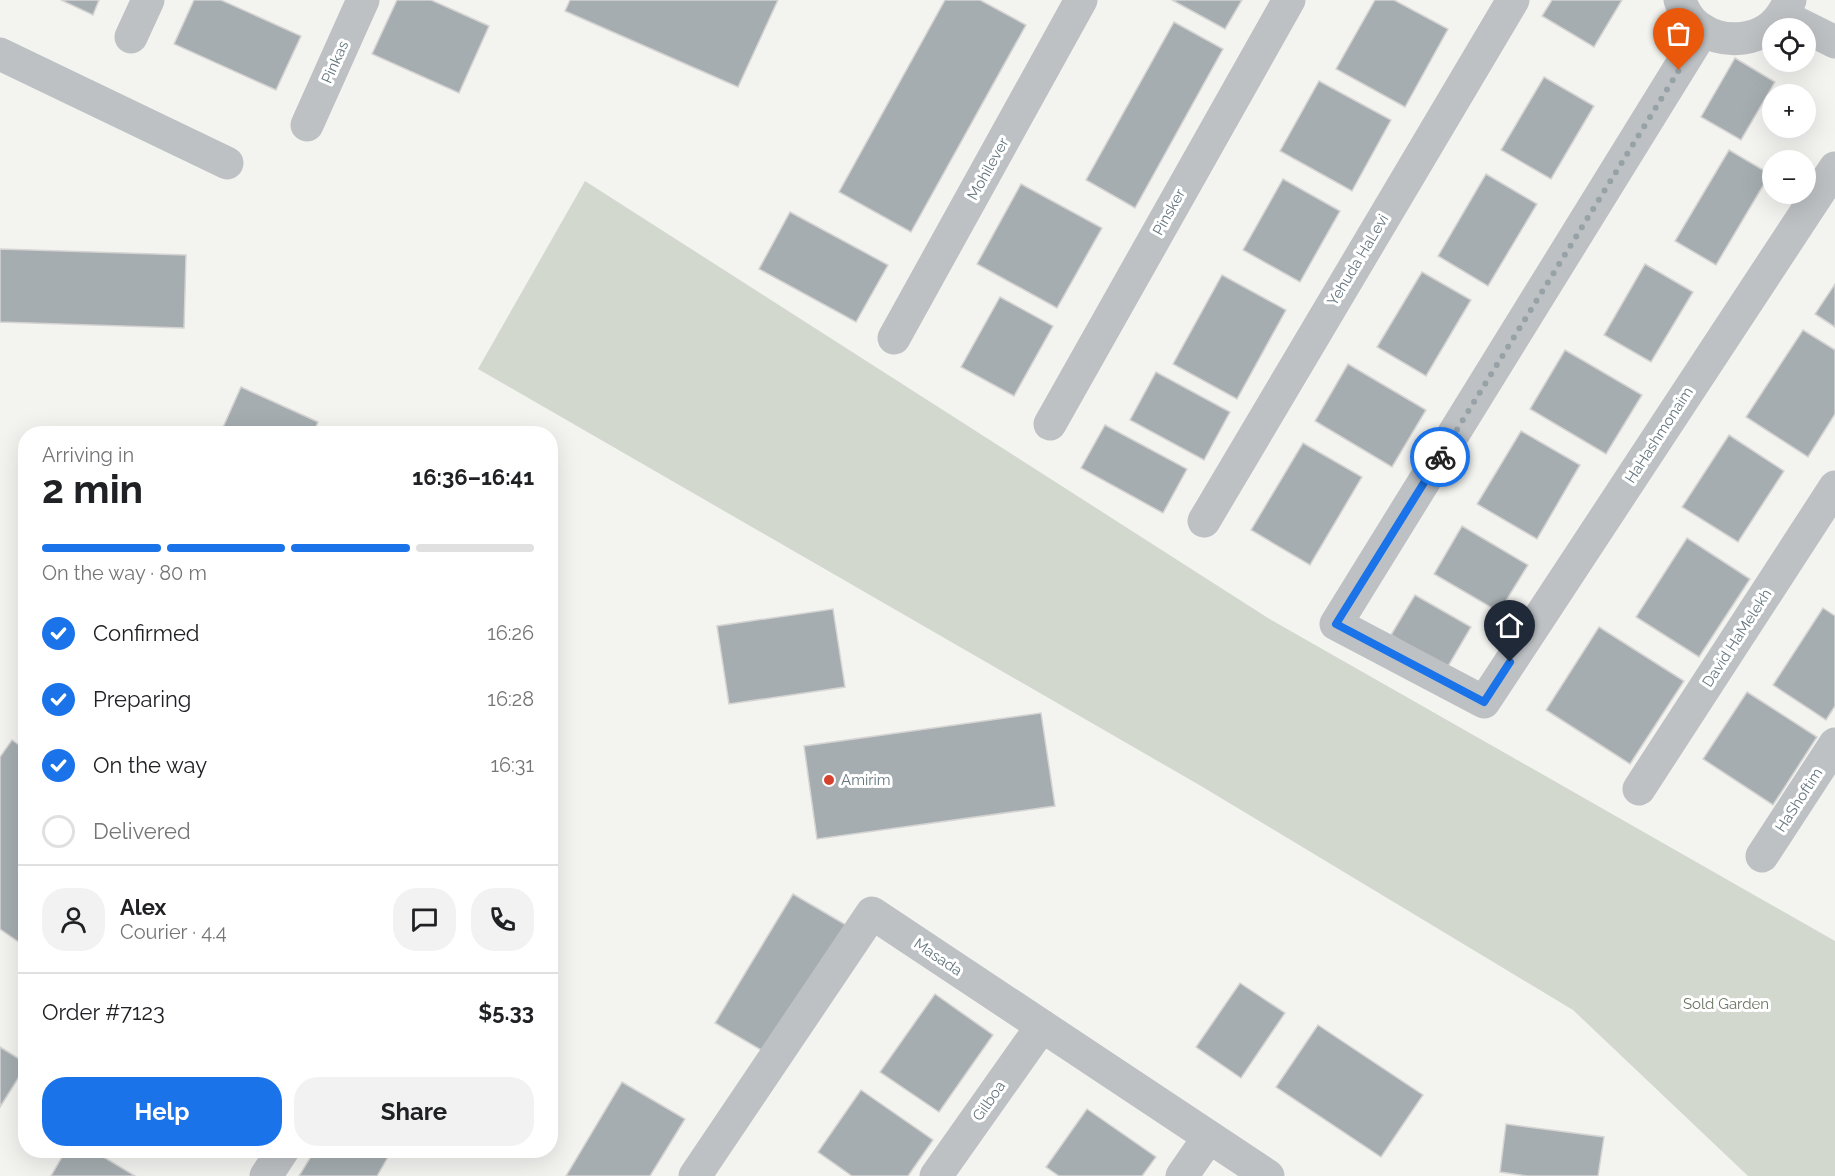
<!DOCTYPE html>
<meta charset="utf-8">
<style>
body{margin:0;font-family:Raleway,sans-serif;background:#f2f2f2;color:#202124;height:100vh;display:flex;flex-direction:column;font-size:22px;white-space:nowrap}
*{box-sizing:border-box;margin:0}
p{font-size:20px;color:#757577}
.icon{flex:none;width:33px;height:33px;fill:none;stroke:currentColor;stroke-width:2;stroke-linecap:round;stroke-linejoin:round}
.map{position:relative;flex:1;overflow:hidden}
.side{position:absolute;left:18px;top:426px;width:540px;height:732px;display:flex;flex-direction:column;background:#fff;border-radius:24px;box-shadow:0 6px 24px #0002}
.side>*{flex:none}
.controls{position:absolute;left:1762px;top:18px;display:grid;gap:12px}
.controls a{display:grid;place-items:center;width:54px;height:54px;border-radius:50%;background:#fff;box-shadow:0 6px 24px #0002;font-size:30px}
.pin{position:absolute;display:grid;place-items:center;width:51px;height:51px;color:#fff;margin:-62px -26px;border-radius:50% 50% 50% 0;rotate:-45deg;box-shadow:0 0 6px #0007}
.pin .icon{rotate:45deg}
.courier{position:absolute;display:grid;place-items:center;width:60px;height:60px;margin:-30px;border:4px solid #1a73e8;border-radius:50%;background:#fff;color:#222;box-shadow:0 2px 8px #0007}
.summary em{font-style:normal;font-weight:700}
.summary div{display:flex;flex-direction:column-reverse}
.summary{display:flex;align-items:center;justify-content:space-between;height:102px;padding:0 24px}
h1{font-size:39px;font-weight:700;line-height:45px}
.bar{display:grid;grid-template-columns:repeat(4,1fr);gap:9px 6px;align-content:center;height:72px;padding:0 24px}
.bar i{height:8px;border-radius:4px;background:#e0e0e0}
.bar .active{background:#1a73e8}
.bar p{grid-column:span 4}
.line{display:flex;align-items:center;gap:15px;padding:0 24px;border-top:2px solid #e0e0e0}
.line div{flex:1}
.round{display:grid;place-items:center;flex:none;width:63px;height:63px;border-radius:24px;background:#f2f2f2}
ol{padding:0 24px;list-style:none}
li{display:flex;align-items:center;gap:18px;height:66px}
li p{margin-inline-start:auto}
li .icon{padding:6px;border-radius:50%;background:#1a73e8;color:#fff;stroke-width:4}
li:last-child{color:#757577}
li i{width:33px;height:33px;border:3px solid #e0e0e0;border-radius:50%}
.action{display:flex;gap:12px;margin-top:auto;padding:12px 24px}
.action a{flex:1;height:69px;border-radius:24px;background:#1a73e8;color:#fff;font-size:24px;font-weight:700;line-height:69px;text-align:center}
.action a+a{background:#f2f2f2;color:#202124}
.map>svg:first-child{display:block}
.green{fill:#d3d8cf}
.building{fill:#a5adb0;stroke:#d5d4d3;stroke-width:1.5}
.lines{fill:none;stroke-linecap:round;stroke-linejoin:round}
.minor{stroke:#bdc1c4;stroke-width:33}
.tertiary{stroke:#bdc1c4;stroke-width:33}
.done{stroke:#97a2a7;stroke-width:6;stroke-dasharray:0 10.8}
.route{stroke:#1a73e8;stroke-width:8}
.poi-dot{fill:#d5412e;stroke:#fff;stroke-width:2}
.labels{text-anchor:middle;stroke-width:6;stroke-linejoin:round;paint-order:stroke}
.street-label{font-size:15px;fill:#65767f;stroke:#fff}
.poi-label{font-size:15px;fill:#65767f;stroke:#fff;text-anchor:start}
.park-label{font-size:15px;fill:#697663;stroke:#fff}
</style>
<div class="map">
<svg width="1835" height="1176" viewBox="0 0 1835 1176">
<rect width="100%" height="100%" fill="#f3f3f0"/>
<path class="green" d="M585,181L1268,618L1835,941V1176H1748L1573,1010L1201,786L478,369Z"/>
<g class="building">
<path d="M61,0H99L93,15Z"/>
<path d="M194,0H221L301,36L276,90L174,44Z"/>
<path d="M397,0H431L489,26L459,93L372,54Z"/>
<path d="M570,0H778L738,87L565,11Z"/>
<path d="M945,0H980L1026,25L911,232L839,192Z"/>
<path d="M1172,0H1242L1225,29Z"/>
<path d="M1375,0H1394L1448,29L1405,107L1336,69Z"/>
<path d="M1552,0H1622L1594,47L1542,16Z"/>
<path d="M1174,22L1223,49L1135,208L1086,180Z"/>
<path d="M1735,58L1775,82L1741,140L1701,117Z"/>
<path d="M1544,77L1594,106L1551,179L1501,150Z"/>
<path d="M1319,81L1391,120L1352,191L1280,151Z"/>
<path d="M1729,150L1770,174L1716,265L1675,241Z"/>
<path d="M1486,174L1537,204L1488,286L1438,256Z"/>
<path d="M1283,179L1340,211L1300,282L1243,250Z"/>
<path d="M1021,184L1102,228L1057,308L977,264Z"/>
<path d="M790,212L888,265L856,322L759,269Z"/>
<path d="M0,249L186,255L184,328L0,322Z"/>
<path d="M1645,264L1693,292L1651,362L1604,335Z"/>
<path d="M1422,272L1471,300L1426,376L1377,347Z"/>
<path d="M1222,275L1286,310L1237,399L1173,364Z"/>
<path d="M1835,284V327L1815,314Z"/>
<path d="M1000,297L1053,326L1014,396L961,367Z"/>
<path d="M1803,330L1835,350V414L1808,457L1746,417Z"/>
<path d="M1565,350L1642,395L1606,454L1530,409Z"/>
<path d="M1348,364L1426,410L1392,467L1315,421Z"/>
<path d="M1156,372L1230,412L1204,460L1130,420Z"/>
<path d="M241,387L318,422L313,434H220Z"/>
<path d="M1105,425L1187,469L1163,513L1081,468Z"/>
<path d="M1521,431L1580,465L1537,539L1477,504Z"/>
<path d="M1729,435L1784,471L1738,542L1682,507Z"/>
<path d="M1303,443L1362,477L1310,565L1251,530Z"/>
<path d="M1462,526L1528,565L1499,612L1434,574Z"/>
<path d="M1687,538L1750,579L1699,657L1636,617Z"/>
<path d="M1415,595L1471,627L1447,668L1391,635Z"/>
<path d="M1823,608L1835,616V706L1826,720L1773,685Z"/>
<path d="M833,609L845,687L729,704L717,626Z"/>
<path d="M1599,627L1684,681L1630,764L1546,710Z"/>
<path d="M1747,692L1817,737L1773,805L1703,759Z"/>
<path d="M1041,713L1055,806L817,839L804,746Z"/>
<path d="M12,740L26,750V947L0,929V757Z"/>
<path d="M793,894L846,925L768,1054L715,1023Z"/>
<path d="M1240,983L1285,1013L1241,1078L1196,1047Z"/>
<path d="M935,994L993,1035L939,1112L880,1072Z"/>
<path d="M1318,1025L1423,1095L1381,1157L1276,1087Z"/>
<path d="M0,1047L26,1063V1066L0,1107Z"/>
<path d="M622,1082L685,1119L650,1176H566Z"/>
<path d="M861,1090L933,1140L908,1176H852L818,1152Z"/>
<path d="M1087,1109L1156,1157L1142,1176H1059L1046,1167Z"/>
<path d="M1506,1124L1604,1137L1598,1176H1528L1500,1172Z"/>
<path d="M66,1150H92L135,1176H51Z"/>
<path d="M315,1150H392L377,1176H299Z"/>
</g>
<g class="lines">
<g class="minor">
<path d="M1703,30L1336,624L1484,702L1835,168"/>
<path d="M131,37L148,0"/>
<path d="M0,54L227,163"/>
<path d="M307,125L363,0"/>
<path d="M894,338L1081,0"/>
<path d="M1050,424L1289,0"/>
<path d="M1204,521L1513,0"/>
<path d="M1639,789L1835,487"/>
<path d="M1762,856L1835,744"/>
<path d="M266,1176L283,1150"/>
<path d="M695,1176L872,913L1268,1176"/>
<path d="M936,1176L1042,1026"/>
<path d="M1182,1176L1209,1137"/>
</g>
<g class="tertiary">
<path d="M1680,0C1691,38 1737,49 1768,29C1779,22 1785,11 1790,0"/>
<path d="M1783,16L1835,42"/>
</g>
</g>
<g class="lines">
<path class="done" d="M1440,457L1679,70"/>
<path class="route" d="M1440,457L1336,624L1484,702L1510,662"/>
</g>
<circle class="poi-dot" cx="829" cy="780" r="6"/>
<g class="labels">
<g class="street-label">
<text transform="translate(335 62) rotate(-66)" y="5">Pinkas</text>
<text transform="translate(988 169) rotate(-61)" y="5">Mohilever</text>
<text transform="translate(1169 212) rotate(-61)" y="5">Pinsker</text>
<text transform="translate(1358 260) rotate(-59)" y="5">Yehuda HaLevi</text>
<text transform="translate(1659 435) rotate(-57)" y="5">HaHashmonaim</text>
<text transform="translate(1737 638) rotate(-57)" y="5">David HaMelekh</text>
<text transform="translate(1799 800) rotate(-57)" y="5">HaShoftim</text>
<text transform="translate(938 957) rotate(34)" y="5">Masada</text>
<text transform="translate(989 1101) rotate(-55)" y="5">Gilboa</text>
</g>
<g class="poi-label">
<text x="841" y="785">Amirim</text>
</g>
<g class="park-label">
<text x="1726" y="1009">Sold Garden</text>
</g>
</g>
</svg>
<div class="controls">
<a><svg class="icon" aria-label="locate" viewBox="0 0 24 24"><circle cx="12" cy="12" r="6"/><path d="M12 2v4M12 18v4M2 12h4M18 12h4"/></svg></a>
<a>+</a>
<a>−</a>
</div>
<div class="pin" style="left:1679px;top:70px;background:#ea580c"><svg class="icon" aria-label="bag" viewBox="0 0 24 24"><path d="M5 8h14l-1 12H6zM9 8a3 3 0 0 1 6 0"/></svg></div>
<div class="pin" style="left:1510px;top:662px;background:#1f2937"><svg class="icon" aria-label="home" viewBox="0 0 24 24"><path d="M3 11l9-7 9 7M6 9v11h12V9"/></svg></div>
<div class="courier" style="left:1440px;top:457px"><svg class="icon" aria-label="bike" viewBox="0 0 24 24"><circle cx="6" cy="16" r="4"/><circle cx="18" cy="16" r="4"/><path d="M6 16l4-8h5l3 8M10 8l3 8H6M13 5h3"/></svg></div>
<section class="side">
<div class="summary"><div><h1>2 min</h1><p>Arriving in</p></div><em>16:36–16:41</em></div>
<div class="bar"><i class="active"></i><i class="active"></i><i class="active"></i><i></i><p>On the way · 80 m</p></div>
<ol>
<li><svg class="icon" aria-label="check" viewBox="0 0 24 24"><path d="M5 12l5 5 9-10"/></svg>Confirmed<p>16:26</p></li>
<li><svg class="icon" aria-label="check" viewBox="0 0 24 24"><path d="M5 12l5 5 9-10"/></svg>Preparing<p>16:28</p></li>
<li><svg class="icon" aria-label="check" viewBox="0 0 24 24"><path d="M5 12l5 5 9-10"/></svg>On the way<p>16:31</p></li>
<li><i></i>Delivered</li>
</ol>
<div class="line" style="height:108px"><a class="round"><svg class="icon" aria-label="person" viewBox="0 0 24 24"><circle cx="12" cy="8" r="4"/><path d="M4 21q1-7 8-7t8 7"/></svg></a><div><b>Alex</b><p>Courier · 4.4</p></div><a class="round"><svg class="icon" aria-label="chat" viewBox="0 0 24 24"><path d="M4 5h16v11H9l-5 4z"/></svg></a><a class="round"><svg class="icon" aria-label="phone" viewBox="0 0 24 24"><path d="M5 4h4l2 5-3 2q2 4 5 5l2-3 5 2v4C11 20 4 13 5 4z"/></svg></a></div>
<div class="line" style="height:78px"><div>Order #7123</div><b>$5.33</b></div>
<div class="action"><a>Help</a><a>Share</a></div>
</section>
</div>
